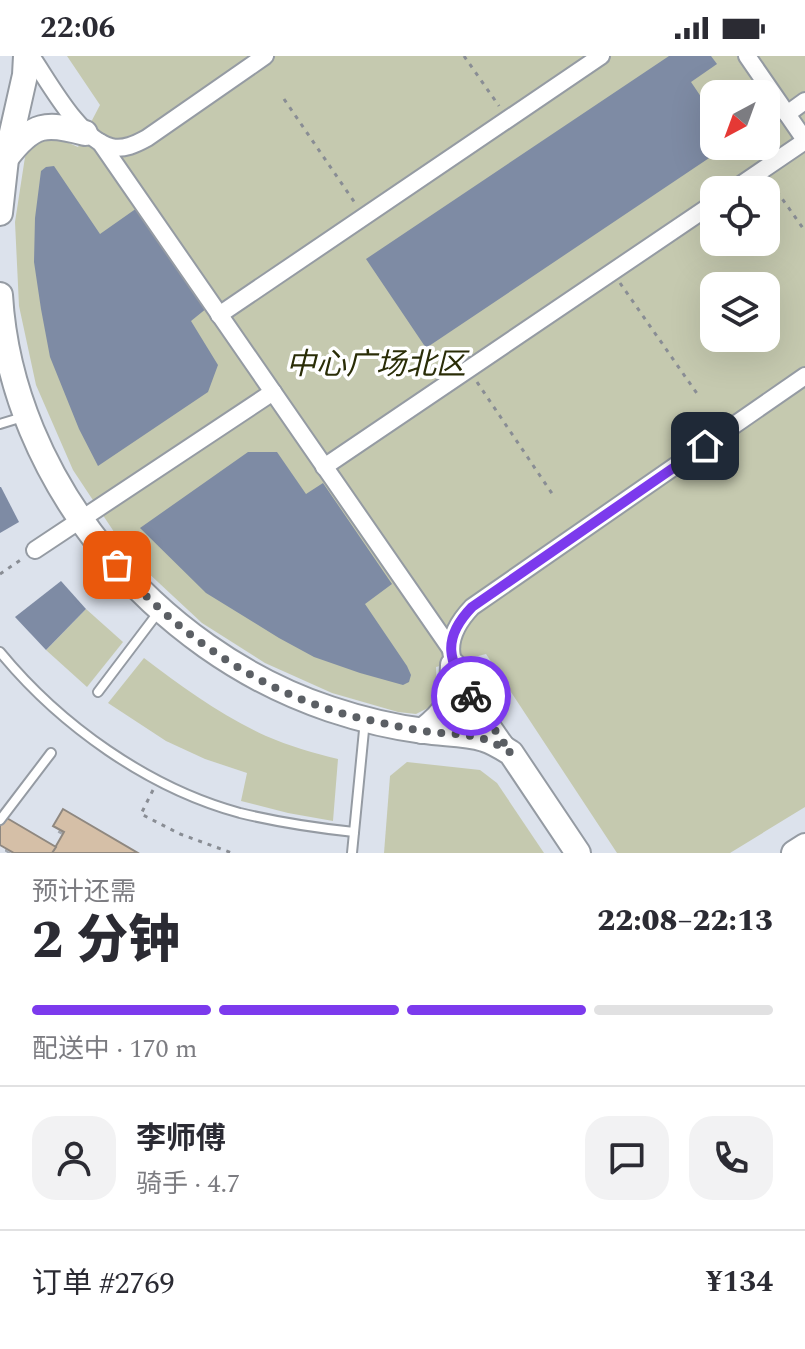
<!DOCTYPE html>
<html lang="zh">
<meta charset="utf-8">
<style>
body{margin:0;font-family:Spectral,"Noto Sans SC",serif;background:#f2f2f3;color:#2b2b33;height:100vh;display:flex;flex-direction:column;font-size:30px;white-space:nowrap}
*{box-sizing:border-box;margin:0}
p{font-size:26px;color:#7c7c81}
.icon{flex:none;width:44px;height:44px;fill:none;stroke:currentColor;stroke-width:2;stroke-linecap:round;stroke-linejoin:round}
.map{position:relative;height:797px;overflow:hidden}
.sheet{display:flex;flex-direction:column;background:#fff;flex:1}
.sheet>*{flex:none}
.needle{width:52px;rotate:221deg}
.tools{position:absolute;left:700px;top:24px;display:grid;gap:16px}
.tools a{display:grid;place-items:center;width:80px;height:80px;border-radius:16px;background:#fff;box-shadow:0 8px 32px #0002;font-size:40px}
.pin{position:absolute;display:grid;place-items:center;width:68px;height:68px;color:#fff;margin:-34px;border-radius:16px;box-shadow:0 4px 12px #0006}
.courier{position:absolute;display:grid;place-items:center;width:80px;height:80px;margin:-40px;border:6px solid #7c3aed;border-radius:50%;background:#fff;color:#222;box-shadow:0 2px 10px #0007}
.headline em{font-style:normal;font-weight:800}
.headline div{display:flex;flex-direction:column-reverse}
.headline{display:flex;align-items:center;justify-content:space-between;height:136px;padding:0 32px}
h1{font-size:52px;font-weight:800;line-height:60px}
.bar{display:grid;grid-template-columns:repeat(4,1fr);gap:12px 8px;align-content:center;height:96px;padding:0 32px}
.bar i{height:10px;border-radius:6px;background:#e1e1e2}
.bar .current{background:#7c3aed}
.bar p{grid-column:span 4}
.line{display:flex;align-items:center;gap:20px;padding:0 32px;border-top:2px solid #e1e1e2}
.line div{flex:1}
.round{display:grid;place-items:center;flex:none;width:84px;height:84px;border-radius:24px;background:#f2f2f3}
.status{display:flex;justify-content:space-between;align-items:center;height:56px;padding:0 40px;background:#fff;direction:ltr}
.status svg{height:22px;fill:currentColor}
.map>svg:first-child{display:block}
.green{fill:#c5c9af;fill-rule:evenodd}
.water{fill:#7e8ba4}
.building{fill:#d5bfa7;stroke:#8f8880;stroke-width:2;filter:url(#shadow)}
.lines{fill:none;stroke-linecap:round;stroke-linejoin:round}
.lane-casing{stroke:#959ba3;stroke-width:12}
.street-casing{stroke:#959ba3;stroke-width:20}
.secondary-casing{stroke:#959ba3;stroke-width:28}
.path{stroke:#898d94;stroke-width:3;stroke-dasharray:4 6;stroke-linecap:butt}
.lane{stroke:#fff;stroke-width:8}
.street{stroke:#fff;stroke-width:16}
.secondary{stroke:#fff;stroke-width:24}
.done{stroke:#5b5f64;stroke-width:8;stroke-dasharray:0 14.4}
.route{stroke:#7c3aed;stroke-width:10}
.labels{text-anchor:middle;stroke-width:7;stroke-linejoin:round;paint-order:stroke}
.park-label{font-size:30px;font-style:italic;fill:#2a2d07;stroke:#fff}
</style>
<div class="status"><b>22:06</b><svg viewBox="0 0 49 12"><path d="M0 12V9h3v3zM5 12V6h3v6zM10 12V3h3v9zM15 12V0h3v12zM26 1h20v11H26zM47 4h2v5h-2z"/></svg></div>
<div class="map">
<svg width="805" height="797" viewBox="0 0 805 797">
<defs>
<filter id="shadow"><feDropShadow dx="6" dy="6" stdDeviation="0" flood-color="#0004"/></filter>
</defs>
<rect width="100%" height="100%" fill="#dce2ec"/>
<g class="green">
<path d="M67,0H805V751L730,797H617L486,598L436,611L437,641L430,651L416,658L398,656L332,637L265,607L202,567L130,500L73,414L36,329L19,250L15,166L25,101L32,87L53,80L78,91L100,49ZM714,38H766V90H714ZM714,134H766V186H714ZM714,230H766V282H714Z"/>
<path d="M86,553L123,586L87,631L46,594Z"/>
<path d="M144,602C182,631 222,660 266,680C289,690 313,697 338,703L333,765L288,757L241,745L247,717L205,703L166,685L108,647Z"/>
<path d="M407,706L480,714L497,727L544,797H384L390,720Z"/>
</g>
<g class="water">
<path d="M669,0H711L717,8L691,26L714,60V90H727L426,292L366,203Z"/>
<path d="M54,110L100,178L137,152L207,252L191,265L218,309L208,336L98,410L79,373L50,301L41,253L34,206L35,162L41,115L46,111Z"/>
<path d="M248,396H277L306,438L323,427L392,528L365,548L407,610L411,619L409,626L403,629L360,617L314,601L279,582L206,537L140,472Z"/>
<path d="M0,431H1L19,466L0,477Z"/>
<path d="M61,525L86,553L46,594L15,561Z"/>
</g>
<g class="building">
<path d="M63,753L138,797H52L64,776L53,770Z"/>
<path d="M0,758L56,791L52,797H14L0,789Z"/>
</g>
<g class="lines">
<g class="lane-casing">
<g id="lane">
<path d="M0,368L26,360"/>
<path d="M0,596C60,669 148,732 240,757C277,766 316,772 354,776"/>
<path d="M98,636L160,554"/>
<path d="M0,764L51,697"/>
<path d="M352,797L365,664"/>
</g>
</g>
<g class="street-casing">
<g id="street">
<path d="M31,0C49,26 79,83 111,91C124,94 136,88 147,82L265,0"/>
<path d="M747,0L805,84"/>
<path d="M787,58L805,45"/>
<path d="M100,86L450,592"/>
<path d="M733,134L805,85"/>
<path d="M219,259L601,0"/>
<path d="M324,411L714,147"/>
<path d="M35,494L273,336"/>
<path d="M508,692C497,677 486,661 476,645C450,609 438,587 472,551L805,320"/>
</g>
</g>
<g class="secondary-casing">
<g id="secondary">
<path d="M7,101C33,67 46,66 85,77"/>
<path d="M0,157L6,103L25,19L26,0"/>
<path d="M0,239C11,425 156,595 330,653C360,663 392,671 424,675C443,678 466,677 484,683C494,686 503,692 511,697L578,797"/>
<path d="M422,675C450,654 452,644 453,609"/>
<path d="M794,797L805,790"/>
</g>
</g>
<g class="path">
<path d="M464,0L499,50"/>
<path d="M284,43L355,147"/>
<path d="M771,127L805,175"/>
<path d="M620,227L698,339"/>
<path d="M477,326L553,439"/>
<path d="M0,518L22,503"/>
<path d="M153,734L141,758L180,778L232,797"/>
</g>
<use href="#lane" class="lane"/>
<use href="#street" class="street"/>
<use href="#secondary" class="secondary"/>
</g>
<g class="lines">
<path class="done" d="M117,509C181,583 272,644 369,664C387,668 405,672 423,675C443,678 465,677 484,683C494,686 503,692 511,697L471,640"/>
<path class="route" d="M471,640C448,605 441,583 472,551L705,390"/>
</g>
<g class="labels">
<g class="park-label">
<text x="376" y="318">中心广场北区</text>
</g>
</g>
</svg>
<div class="tools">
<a><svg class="needle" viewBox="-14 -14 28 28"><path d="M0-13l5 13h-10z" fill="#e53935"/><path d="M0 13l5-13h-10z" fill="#7c7c81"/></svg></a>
<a><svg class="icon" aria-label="locate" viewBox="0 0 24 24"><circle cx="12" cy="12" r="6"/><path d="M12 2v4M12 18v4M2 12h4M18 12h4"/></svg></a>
<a><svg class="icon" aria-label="layers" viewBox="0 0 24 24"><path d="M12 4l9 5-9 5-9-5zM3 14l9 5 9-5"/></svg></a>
</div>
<div class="pin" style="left:117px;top:509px;background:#ea580c"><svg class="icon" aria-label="bag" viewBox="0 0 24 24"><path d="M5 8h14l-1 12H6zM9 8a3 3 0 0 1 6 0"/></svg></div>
<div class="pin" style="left:705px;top:390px;background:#1f2937"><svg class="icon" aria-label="home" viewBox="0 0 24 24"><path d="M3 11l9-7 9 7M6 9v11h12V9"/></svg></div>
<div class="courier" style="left:471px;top:640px"><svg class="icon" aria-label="bike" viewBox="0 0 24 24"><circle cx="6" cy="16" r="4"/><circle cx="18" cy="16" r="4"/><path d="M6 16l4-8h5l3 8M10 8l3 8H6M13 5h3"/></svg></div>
</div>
<section class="sheet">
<div class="headline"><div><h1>2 分钟</h1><p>预计还需</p></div><em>22:08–22:13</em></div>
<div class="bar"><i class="current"></i><i class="current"></i><i class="current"></i><i></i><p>配送中 · 170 m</p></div>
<div class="line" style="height:144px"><a class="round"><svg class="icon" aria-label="person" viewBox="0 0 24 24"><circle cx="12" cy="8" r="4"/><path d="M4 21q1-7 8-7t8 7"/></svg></a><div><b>李师傅</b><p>骑手 · 4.7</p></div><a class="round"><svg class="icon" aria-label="chat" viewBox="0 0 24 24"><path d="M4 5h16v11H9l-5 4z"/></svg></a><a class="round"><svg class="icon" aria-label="phone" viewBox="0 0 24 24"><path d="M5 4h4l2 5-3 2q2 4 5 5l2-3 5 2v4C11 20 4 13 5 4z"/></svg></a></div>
<div class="line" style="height:104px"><div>订单 #2769</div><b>¥134</b></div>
</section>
